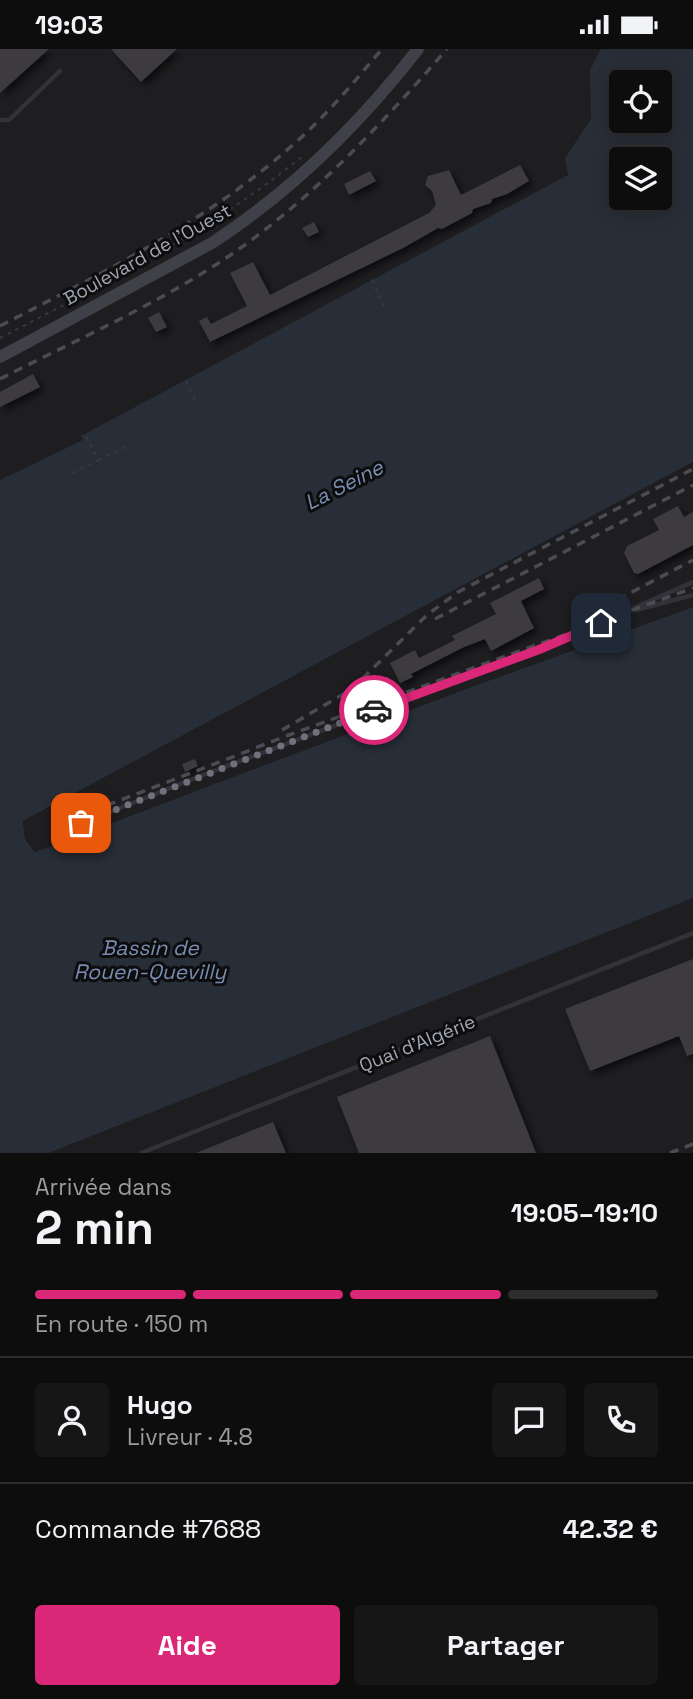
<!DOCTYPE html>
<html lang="fr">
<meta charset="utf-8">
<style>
body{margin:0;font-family:"Space Grotesk",sans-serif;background:#171617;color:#f1f3f6;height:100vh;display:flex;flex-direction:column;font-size:26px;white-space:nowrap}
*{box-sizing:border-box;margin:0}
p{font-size:23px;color:#9b9c9e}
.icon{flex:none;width:38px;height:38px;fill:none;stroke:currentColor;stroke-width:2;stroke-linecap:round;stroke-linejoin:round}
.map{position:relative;height:1104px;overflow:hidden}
.side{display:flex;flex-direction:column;background:#0e0d0e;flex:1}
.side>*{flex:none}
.tools{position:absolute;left:609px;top:21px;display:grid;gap:14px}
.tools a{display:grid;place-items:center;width:63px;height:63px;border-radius:7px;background:#0e0d0e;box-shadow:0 4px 18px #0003,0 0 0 2px #2e2d2e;font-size:35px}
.pin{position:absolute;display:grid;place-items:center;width:60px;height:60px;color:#fff;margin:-30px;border-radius:14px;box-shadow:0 4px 10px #0006}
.courier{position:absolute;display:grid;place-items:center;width:70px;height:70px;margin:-35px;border:5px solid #db2777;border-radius:50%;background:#fff;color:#222;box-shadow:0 2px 9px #0007}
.overview em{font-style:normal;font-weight:600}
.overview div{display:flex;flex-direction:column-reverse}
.overview{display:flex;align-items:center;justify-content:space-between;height:119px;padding:0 35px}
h1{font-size:46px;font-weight:600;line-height:52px}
.bar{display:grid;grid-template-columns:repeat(4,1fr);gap:10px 7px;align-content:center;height:84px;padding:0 35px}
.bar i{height:9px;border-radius:5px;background:#2e2d2e}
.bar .current{background:#db2777}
.bar p{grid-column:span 4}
.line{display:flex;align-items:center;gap:18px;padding:0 35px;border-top:2px solid #2e2d2e}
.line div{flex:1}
.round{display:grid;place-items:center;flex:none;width:74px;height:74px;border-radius:7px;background:#171617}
.cta{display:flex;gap:14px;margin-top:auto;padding:14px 35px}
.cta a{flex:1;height:80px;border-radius:7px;background:#db2777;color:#fff;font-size:28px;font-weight:600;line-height:80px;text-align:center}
.cta a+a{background:#171617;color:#f1f3f6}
.status{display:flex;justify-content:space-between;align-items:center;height:49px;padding:0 35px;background:#0e0d0e;direction:ltr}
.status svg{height:19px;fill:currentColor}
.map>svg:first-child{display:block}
.built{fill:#1e1d20}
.water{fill:#282e37;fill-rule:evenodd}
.building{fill:#3c3b40;filter:url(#shadow)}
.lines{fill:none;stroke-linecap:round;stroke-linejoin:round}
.path{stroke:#38393f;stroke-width:2;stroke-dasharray:3.5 5;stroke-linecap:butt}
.service{stroke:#323238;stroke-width:4.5}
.secondary{stroke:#404148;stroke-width:12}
.rail{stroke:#4b4c53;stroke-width:3.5;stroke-dasharray:9 7;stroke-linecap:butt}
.done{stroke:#70717c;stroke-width:7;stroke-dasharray:0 12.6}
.route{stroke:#db2777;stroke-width:9}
.labels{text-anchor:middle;stroke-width:6;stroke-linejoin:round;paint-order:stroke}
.street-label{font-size:19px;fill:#a2a5b4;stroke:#0d0d0e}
.water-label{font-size:21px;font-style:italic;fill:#788db1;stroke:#0d0d0e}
</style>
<div class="status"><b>19:03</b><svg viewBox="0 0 49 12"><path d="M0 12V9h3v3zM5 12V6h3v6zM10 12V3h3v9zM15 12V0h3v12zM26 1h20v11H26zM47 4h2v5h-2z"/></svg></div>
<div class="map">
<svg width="693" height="1104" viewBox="0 0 693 1104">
<defs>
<filter id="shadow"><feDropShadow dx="4" dy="4" stdDeviation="3.5" flood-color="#0009"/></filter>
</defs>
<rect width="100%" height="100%" fill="#121113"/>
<g class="built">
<path d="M0,0H629L565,131L0,465Z"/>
<path d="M693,413V558L471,638L35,803L25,790L23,772Z"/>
<path d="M693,849V1104H49L661,861Z"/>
</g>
<path class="water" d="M601,0H693V413L23,772L25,790L35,803L471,638L693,558V849L49,1104H0V431L83,391L81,387L568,126L565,109L591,70L590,21ZM621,33H660V72H621ZM660,110V149H621V110Z"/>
<g class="building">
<path d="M0,0H49L0,44Z"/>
<path d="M111,0H177L141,33Z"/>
<path d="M520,116L529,132L507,145L492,150L491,154L473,160L472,164L442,180L438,179L405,198L210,293L199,272L207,268L211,275L247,257L230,224L253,213L270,246L429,164L436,156L432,142L425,136L428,127L449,121L461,146Z"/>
<path d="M370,122L376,132L349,146L344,135Z"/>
<path d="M314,173L319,183L308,188L302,179Z"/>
<path d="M159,263L167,278L156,283L148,269Z"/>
<path d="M33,325L40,338L0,358V343Z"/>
<path d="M678,457L684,468L693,463V496L638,525L634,524L624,504L627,497L659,481L653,470Z"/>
<path d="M539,529L544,540L521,552L534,579L491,602L485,590L464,598L411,625L413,628L400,634L390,614L415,601L419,609L455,591L452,587L496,565L490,554Z"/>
<path d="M195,710L198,717L185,723L182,715Z"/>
<path d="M693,910V1005L687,1007L679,987L590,1022L565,960Z"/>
<path d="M490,987L536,1104H359L337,1048Z"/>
<path d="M273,1073L286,1104H196Z"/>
</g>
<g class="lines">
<g class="path">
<path d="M372,231L384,257"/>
<path d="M0,289C106,234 211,182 304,106"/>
<path d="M186,332L196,353"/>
<path d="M99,411L125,398"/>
<path d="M73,424L98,411L85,385"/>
</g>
<g class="service">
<path d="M0,71H9L60,22"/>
<path d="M636,561L693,546"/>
<path d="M57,784L203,726L538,601L693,533"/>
<path d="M141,1104L693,884"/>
</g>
<path class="secondary" d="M0,308L212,194C293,141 359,76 418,0"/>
<g class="rail">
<path d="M0,277C104,223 207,173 295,94C327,66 354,33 382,0"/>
<path d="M0,330C72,293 149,259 217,215C306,157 378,79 447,0"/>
<path d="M435,570L693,436"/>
<path d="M575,573L693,511"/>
<path d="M282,681L352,640L427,566L458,543L693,420"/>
<path d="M77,768L289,686L693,539"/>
<path d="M670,1104L693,1095"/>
</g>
</g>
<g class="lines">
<path class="done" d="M81,774L374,661"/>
<path class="route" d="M374,661L538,601L601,574"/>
</g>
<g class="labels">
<g class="street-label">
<text transform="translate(147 205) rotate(-29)" y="7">Boulevard de l'Ouest</text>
<text transform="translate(417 994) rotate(-22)" y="7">Quai d'Algérie</text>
</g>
<g class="water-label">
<text transform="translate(344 436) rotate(-27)" y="7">La Seine</text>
<text x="150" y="906">Bassin de<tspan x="150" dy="24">Rouen-Quevilly</tspan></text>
</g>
</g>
</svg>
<div class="tools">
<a><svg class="icon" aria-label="locate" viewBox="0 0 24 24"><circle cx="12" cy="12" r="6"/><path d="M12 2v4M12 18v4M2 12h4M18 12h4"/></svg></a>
<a><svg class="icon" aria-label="layers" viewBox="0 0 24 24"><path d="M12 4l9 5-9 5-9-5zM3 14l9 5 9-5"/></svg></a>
</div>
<div class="pin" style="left:81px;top:774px;background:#ea580c"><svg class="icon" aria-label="bag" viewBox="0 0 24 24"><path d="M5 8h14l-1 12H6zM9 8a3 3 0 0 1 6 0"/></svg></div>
<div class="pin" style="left:601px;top:574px;background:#1f2937"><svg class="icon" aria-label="home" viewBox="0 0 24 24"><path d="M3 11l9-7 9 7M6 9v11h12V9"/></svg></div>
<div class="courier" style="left:374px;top:661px"><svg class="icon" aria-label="car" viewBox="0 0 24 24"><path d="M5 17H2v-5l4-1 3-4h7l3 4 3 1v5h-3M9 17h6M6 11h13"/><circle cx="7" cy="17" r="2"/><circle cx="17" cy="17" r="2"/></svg></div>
</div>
<section class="side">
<div class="overview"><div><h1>2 min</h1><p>Arrivée dans</p></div><em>19:05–19:10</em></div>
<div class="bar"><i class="current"></i><i class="current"></i><i class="current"></i><i></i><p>En route · 150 m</p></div>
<div class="line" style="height:126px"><a class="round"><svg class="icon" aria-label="person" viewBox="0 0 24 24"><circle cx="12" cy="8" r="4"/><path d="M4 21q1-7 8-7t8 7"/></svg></a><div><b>Hugo</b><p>Livreur · 4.8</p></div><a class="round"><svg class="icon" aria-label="chat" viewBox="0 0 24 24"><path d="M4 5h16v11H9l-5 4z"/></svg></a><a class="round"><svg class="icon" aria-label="phone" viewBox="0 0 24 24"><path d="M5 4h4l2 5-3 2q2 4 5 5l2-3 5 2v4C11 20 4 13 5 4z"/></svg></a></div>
<div class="line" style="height:91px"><div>Commande #7688</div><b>42.32 €</b></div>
<div class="cta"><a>Aide</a><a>Partager</a></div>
</section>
